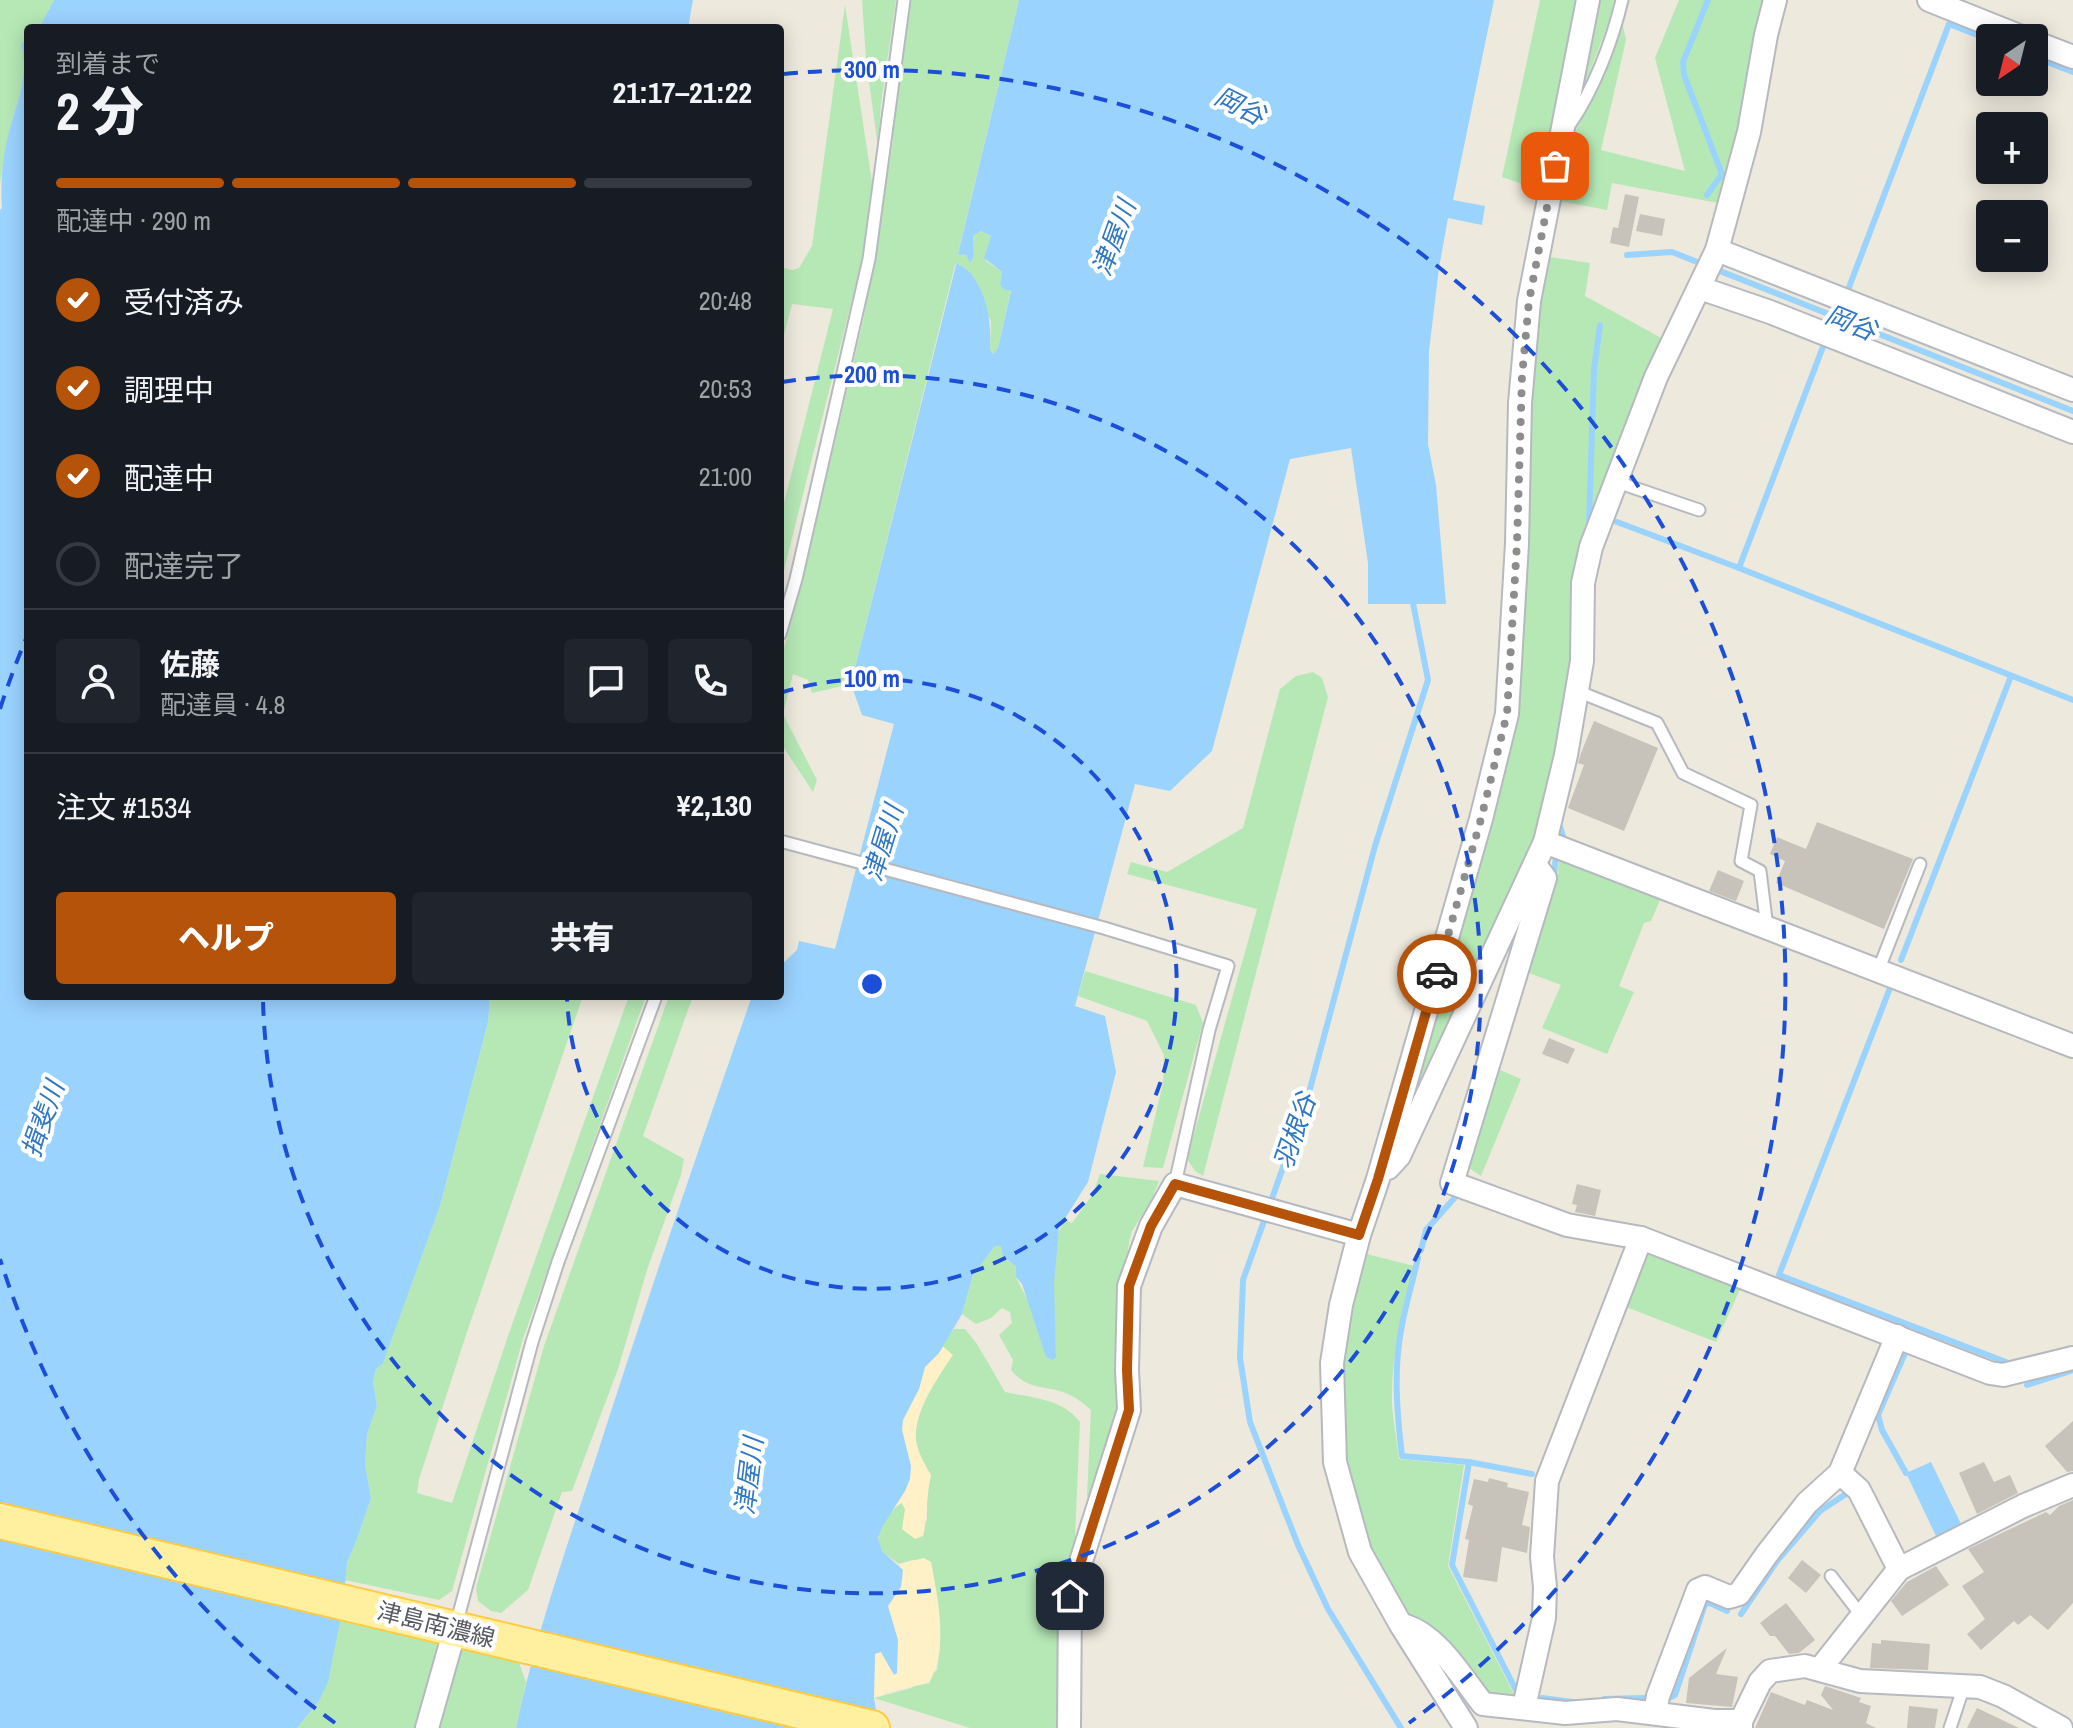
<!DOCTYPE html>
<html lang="ja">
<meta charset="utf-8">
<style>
body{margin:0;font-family:"Archivo Narrow","Noto Sans JP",sans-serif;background:#20242c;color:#f1f3f6;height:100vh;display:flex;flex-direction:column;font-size:30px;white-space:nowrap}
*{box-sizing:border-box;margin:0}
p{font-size:26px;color:#9ea1a6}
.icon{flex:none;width:44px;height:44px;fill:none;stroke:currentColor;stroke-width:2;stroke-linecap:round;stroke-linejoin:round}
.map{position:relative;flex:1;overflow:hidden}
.panel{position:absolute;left:24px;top:24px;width:760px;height:976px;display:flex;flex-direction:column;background:#171b24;border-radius:8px;box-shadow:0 4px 20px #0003}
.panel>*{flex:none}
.needle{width:52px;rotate:215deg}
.fabs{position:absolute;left:1976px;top:24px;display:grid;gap:16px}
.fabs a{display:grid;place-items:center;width:72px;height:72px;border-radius:8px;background:#171b24;box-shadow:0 4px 20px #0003;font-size:40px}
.pin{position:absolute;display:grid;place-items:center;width:68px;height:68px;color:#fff;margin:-34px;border-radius:16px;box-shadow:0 4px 12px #0006}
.courier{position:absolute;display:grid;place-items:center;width:80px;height:80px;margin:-40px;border:6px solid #b45309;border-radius:50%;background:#fff;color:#222;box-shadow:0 2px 10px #0007}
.overview em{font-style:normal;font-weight:800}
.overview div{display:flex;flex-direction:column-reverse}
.overview{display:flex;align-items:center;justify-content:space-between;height:136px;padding:0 32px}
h1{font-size:52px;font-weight:800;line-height:60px}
.bar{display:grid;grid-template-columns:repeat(4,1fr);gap:12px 8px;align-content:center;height:96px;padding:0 32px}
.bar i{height:10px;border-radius:6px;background:#363941}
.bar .selected{background:#b45309}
.bar p{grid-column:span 4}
.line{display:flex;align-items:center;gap:20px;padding:0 32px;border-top:2px solid #363941}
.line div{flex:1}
.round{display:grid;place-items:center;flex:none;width:84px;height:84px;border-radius:8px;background:#20242c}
ol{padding:0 32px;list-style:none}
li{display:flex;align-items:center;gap:24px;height:88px}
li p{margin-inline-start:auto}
li .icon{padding:8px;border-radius:50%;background:#b45309;color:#fff;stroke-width:4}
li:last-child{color:#9ea1a6}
li i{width:44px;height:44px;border:4px solid #363941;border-radius:50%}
.cta{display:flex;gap:16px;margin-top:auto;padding:16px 32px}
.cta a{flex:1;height:92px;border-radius:8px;background:#b45309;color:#fff;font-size:32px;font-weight:800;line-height:92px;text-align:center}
.cta a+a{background:#20242c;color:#f1f3f6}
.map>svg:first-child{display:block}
.green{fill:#b6e8b6}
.sand{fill:#fef1c7}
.water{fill:#9bd3ff}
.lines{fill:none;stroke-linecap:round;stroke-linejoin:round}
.stream{stroke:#9bd3ff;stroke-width:6}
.building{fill:#c7c3bb}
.lane-casing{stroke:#b6b9bf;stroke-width:15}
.street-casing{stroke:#b6b9bf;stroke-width:26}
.primary-casing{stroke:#ffcb44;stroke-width:38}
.lane{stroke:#fff;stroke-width:11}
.street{stroke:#fff;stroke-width:22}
.primary{stroke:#fff0a0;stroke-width:34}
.done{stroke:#8c8d8c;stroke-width:8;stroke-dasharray:0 14.4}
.route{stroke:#b45309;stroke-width:10}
.ring{fill:none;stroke:#1d4ed8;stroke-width:4;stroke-dasharray:14 10}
.labels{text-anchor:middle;stroke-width:8;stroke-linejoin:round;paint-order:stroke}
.street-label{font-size:24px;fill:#575b61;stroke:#fff}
.water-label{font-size:26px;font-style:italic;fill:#3078c5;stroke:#fff}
.centre{fill:#1d4ed8;stroke:#fff;stroke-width:4}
.ring-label{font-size:24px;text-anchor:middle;font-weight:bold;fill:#1d4ed8;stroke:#fff;stroke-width:8;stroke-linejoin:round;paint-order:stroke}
</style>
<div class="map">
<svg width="2073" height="1728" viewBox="0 0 2073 1728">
<rect width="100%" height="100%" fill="#ede9dd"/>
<g class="green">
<path d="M0,0H54L39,28H28V40L21,43C28,77 19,96 10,128C6,146 3,165 0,184Z"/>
<path d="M862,0H896L881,104L878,148L866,59Z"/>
<path d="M909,0H1019L958,253L966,255L970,262L974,256L973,236L981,231L991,236L986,261L1002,272L1000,284L1011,290L998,348L995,354L990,351L991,321L962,268L959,263L955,265L851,684L812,693L808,680L793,674L783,714L817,780L813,792L780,742V663L802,582L864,317L893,141L894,107Z"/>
<path d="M1540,0H1579L1543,191L1502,177Z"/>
<path d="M1598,0H1614L1608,24L1579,99Z"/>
<path d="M1679,0H1770L1732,180L1718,203L1612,183L1607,210L1560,201L1569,144L1586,110L1622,22L1626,40L1601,150L1685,171L1655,58Z"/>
<path d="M845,5L872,182L863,256L780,586V519L833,309L792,304L780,350V267L792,270L799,268L812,246Z"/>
<path d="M1550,257L1590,263L1585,296L1665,340L1594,515L1573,577L1571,675L1558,757L1536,840L1472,989L1461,986L1446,1038L1400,1142L1503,782L1515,714L1529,405L1542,286Z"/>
<path d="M1313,672L1322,678L1328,697L1203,1176L1195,1171L1187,1159L1257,909L1127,874L1131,862L1167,872L1243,828L1280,689L1296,676Z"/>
<path d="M1559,856L1663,893L1651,921L1644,923L1619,986L1634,992L1607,1054L1542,1028L1561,985L1529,973L1558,875Z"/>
<path d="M1085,971L1196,1005L1203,1023L1163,1168L1143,1167L1163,1083L1164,1055L1147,1021L1078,996Z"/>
<path d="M490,996H583L467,1332L419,1479L417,1493L452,1503L508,1336L629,996H646L523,1339L452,1591L439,1600L345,1580L347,1562L356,1542L371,1498L365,1466L367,1434L377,1406L373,1381L376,1369L383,1362L440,1206L488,1022Z"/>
<path d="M669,996H693L643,1136L684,1159L681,1175L647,1270L618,1369L572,1491L562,1492L528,1590L501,1613L491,1611L478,1601L476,1588L544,1346Z"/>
<path d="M1500,1070L1521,1079L1481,1176L1469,1168Z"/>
<path d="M1100,1174L1159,1181L1151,1201L1132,1231L1129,1243L1123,1288L1119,1412L1092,1500L1087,1497L1091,1410C1082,1402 1074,1396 1063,1392C1041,1385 1028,1390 1011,1370L1013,1360L999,1335L1012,1323L1010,1312L1002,1308L991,1318L976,1324L962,1314L973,1275L995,1246H1001L1006,1259L1016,1267V1277L1056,1357C1055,1325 1048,1246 1064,1220L1072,1223L1093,1194Z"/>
<path d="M1648,1247L1742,1285L1716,1342L1621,1305Z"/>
<path d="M1367,1254L1414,1266C1402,1312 1391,1356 1392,1403C1393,1421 1397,1441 1399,1459L1464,1465L1448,1566L1514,1694L1512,1700L1482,1695C1466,1675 1451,1652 1433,1633C1424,1624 1413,1619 1405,1610C1395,1599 1388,1581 1381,1567C1328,1467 1336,1360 1367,1254Z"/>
<path d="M954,1329H965L977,1344L1005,1392C1032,1398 1062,1398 1080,1422L1074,1560L1058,1597L1060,1728H970L874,1698L911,1688L937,1670L940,1648L931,1562L912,1560L899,1564C893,1559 883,1554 880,1547C873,1533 890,1509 902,1503L905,1509L927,1521V1494L931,1475C925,1465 918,1453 916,1441C913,1412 938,1378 952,1355L941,1345Z"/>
<path d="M343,1606L432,1631L439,1652L418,1728H297L319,1701Z"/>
<path d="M470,1644L514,1649L526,1682L516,1728H434L459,1651Z"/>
</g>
<g class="sand">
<path d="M941,1345L953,1355C938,1377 913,1412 916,1441C918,1453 925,1465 931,1475C926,1496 928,1516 923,1536L915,1539L902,1529L905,1509L902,1503L895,1506L905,1491L911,1466L902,1430L903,1420L919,1389L925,1367L939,1353Z"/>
<path d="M924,1558L931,1562C938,1599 949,1649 929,1683L897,1690L874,1698L875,1653L881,1652L894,1675L897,1673L898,1640L888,1606C894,1591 910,1581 899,1564Z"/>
</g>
<g class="water">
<path d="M54,0H693L688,28H39Z"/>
<path d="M1019,0H1494L1453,200L1485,206L1482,225L1448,218L1439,268L1429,351L1428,444L1436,485L1446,604H1368V563L1351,448L1290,459L1212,751L1170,791L1135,784L1075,1006L1105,1016L1116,1072L1088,1182L1059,1228L1054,1283L1056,1357L1053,1360L1046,1357L1022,1284L1016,1277V1267L1003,1256L1001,1246H995L973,1275L962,1314L939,1353L925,1367L919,1389L903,1420L902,1430L911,1466L910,1479L905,1491L882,1527L878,1538L882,1551L903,1570L901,1587L888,1606L898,1640L897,1673L894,1675L881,1652L875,1654L874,1698L879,1728H516C535,1637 566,1549 595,1461C645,1305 698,1151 752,996H780V966L797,950L799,941L835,949L894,724L862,715L851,684L956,265L958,263C963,269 968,269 972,275C989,299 991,323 990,350L994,354L998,348L1011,291L1003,289L1000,284L1002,272L984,258L991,236L981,231L973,236L974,256L970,263L966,255L958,254Z"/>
<path d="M28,40V996H490L488,1022L440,1206L383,1363L376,1369L373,1381L377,1406L367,1434L365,1465L371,1498L356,1542L347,1562L343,1606L328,1682L319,1701L297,1728H0V210L2,208C0,181 3,154 10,128C19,96 28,77 21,43Z"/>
<path d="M1931,1462L1962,1526L1937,1538L1906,1473Z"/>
</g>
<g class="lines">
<g class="stream">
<path d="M2034,57L2073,72"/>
<path d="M1707,195L1722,174L1684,75L1683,62L1708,0"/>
<path d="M1627,255L1672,252L2073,411"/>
<path d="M1848,290L1949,24L1990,40"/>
<path d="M1824,344L1739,568L2073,700"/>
<path d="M1617,522L1739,568"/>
<path d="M1589,524L1594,369L1600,325"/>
<path d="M1558,821L1563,836"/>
<path d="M1554,876L1556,855"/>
<path d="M1901,960L2011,676"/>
<path d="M1890,988L1779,1275L2006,1362"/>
<path d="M1421,1250L1426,1230L1458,1194"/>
<path d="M1418,1258C1413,1281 1406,1303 1402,1325C1393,1369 1397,1413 1402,1456L1469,1462L1452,1565L1517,1692"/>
<path d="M2027,1385L2073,1370"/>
<path d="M1469,1462L1532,1474"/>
<path d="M1906,1473L1882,1430L1878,1415L1906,1351"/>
<path d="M1741,1614L1777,1561L1820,1511L1846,1494"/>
<path d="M1542,1698L1573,1702"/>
<path d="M1604,1699L1644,1698"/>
<path d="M1667,1699L1675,1695L1705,1604L1710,1603L1727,1611"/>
<path d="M1401,1728L1328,1609L1298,1545L1250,1422L1240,1358L1243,1280L1307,1100L1375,846L1428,680L1412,598"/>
</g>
</g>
<g class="building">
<path d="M1625,194L1639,197L1629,247L1610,243L1613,227L1618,228Z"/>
<path d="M1640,214L1665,219L1662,236L1636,231Z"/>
<path d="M1594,721L1658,748L1624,831L1568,808L1584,765L1578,763L1581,753Z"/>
<path d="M1817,822L1913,859L1884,929L1776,883L1785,861L1770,854L1777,837L1806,849Z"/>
<path d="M1718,870L1744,881L1736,901L1709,891Z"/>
<path d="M1549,1038L1575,1049L1568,1064L1542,1054Z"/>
<path d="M1577,1184L1601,1190L1595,1216L1575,1212L1577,1205L1572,1204Z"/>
<path d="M2073,1421V1471L2067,1472L2045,1446Z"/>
<path d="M1984,1462L1994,1482L2010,1475L2018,1493L1977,1514L1959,1473Z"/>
<path d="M1489,1478L1508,1483L1507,1487L1529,1492L1522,1525L1530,1527L1527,1553L1502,1547L1497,1582L1463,1577L1469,1540L1465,1539L1473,1506L1468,1504L1474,1479L1488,1482Z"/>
<path d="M2073,1500V1603L2048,1630L2030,1615L2018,1625L2014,1621L1981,1650L1967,1634L1985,1619L1962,1586L1984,1572L1968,1549L2046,1512L2050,1515L2059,1506Z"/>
<path d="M1802,1560L1821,1575L1806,1593L1788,1578Z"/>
<path d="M1936,1566L1949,1585L1902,1616L1891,1601L1907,1582Z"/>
<path d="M1786,1603L1815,1640L1799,1653L1789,1654L1775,1636H1770L1760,1623Z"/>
<path d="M1881,1640L1930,1644L1928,1670L1870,1668L1872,1643L1881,1644Z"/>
<path d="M1727,1648L1716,1674L1738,1677L1732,1707L1686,1703L1689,1678Z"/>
<path d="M1825,1686L1861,1698L1859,1702L1871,1706L1866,1723L1876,1728H1755L1771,1692L1805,1705L1807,1700L1833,1710L1821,1695Z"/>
<path d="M1909,1706L1938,1709L1935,1728H1907Z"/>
<path d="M1977,1708L2019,1728H1967Z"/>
</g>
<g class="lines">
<g class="lane-casing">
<g id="lane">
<path d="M1570,124C1594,89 1612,42 1622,0"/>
<path d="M1614,481L1699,510"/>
<path d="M780,634L796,579L869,259L904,0"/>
<path d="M1577,691L1657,723L1683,773L1751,805L1741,861L1760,871L1767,928"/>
<path d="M780,841L1104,928L1228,966L1209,1030L1175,1184"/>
<path d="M1878,971L1920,864"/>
<path d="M1831,1576L1861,1615"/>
<path d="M456,1625L532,1342L558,1262L656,996"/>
<path d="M1950,1728L1964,1686"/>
</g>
</g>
<g class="street-casing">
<g id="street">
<path d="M1929,0L2024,38"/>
<path d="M2034,42L2073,57"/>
<path d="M1717,250L2073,390"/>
<path d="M1700,288L1770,312L2073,432"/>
<path d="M1545,842L2073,1046"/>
<path d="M1535,865L1545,878L1452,1183L1567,1225L1641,1238L1990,1373L2003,1375L2073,1358"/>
<path d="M1388,1168L1399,1156L1545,842L1566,755L1582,661L1583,583L1591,547L1656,377L1717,250L1749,132L1766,35L1775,0"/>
<path d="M1840,1473L1859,1490L1899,1569"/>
<path d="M1406,1626C1439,1637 1462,1678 1483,1704L1565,1713L1617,1709L1714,1721H1741"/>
<path d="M1820,1669L1899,1569L2023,1506L2073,1485"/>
<path d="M1524,1707L1544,1618L1545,1587L1542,1557L1547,1481L1641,1238"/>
<path d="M1655,1712L1658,1696L1698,1590L1705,1587L1729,1597L1739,1594L1767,1554L1807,1503L1840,1473L1897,1336"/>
<path d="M427,1728L455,1629"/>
<path d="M1069,1728L1070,1596L1129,1410L1127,1370L1129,1286L1151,1226L1175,1184L1359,1235"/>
<path d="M1466,1728L1401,1625L1360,1552L1335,1462L1332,1363L1341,1305L1359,1235L1378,1179L1481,819L1507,714L1517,543L1520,403L1529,301L1588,0"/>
<path d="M1741,1728V1721L1760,1682L1770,1671L1805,1666L1860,1681L1980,1687L2003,1696L2061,1728"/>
</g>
</g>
<g class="primary-casing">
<path id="primary" d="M0,1521L872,1728"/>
</g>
<use href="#lane" class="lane"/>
<use href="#street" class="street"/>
<use href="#primary" class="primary"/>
</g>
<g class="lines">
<path class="done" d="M1437,974L1481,819L1507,714L1517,543L1522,377L1529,301L1555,166"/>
<path class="route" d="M1070,1596L1129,1410L1127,1370L1129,1286L1151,1226L1175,1184L1359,1235L1378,1179L1437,974"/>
</g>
<g class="ring">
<path d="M780 693A305 305 0 1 1 567 997"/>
<path d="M782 382A609 609 0 1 1 263 1000"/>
<path d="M335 1723A914 914 0 0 1 0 1259M0 709A914 914 0 0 1 28 634M784 74A914 914 0 0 1 1409 1723"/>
</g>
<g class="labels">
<g class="street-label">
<text transform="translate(436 1625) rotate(14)" y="8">津島南濃線</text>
</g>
<g class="water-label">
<text transform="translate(1240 106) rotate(27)" y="9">岡谷</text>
<text transform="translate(1114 238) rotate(-70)" y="9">津屋川</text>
<text transform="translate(1851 323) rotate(22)" y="9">岡谷</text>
<text transform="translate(883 843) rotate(-73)" y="9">津屋川</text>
<text transform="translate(43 1119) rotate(-71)" y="9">揖斐川</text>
<text transform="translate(1295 1131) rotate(-71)" y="9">羽根谷</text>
<text transform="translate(749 1476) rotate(-83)" y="9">津屋川</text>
</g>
</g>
<circle cx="872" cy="984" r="12" class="centre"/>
<g class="ring-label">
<text x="872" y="78">300 m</text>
<text x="872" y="383">200 m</text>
<text x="872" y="687">100 m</text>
</g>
</svg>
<div class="fabs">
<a><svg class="needle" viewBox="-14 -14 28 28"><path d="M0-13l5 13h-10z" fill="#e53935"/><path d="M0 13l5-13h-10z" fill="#9ea1a6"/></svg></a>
<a>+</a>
<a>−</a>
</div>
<div class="pin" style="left:1555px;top:166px;background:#ea580c"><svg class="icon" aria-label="bag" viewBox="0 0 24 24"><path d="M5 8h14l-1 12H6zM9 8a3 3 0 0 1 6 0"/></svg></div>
<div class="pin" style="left:1070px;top:1596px;background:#1f2937"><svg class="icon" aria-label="home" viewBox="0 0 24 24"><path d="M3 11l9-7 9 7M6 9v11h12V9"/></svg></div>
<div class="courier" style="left:1437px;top:974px"><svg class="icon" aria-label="car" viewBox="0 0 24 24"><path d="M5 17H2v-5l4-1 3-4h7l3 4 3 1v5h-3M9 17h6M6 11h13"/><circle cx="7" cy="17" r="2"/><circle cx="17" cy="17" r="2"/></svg></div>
<section class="panel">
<div class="overview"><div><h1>2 分</h1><p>到着まで</p></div><em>21:17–21:22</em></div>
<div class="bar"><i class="selected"></i><i class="selected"></i><i class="selected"></i><i></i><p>配達中 · 290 m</p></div>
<ol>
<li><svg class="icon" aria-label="check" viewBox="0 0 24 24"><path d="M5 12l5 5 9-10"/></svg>受付済み<p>20:48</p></li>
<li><svg class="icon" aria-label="check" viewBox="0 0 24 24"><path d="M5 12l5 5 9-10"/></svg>調理中<p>20:53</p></li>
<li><svg class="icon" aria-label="check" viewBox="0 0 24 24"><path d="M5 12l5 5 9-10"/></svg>配達中<p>21:00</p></li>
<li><i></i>配達完了</li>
</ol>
<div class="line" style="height:144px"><a class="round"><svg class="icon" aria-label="person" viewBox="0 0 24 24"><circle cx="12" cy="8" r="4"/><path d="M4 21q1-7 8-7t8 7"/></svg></a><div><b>佐藤</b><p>配達員 · 4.8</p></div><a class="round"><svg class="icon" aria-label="chat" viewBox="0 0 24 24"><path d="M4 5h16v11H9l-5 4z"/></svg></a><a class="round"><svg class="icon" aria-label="phone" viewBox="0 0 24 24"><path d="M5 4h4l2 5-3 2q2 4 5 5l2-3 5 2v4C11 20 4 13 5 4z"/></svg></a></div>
<div class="line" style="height:104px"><div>注文 #1534</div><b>¥2,130</b></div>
<div class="cta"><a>ヘルプ</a><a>共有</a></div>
</section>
</div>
